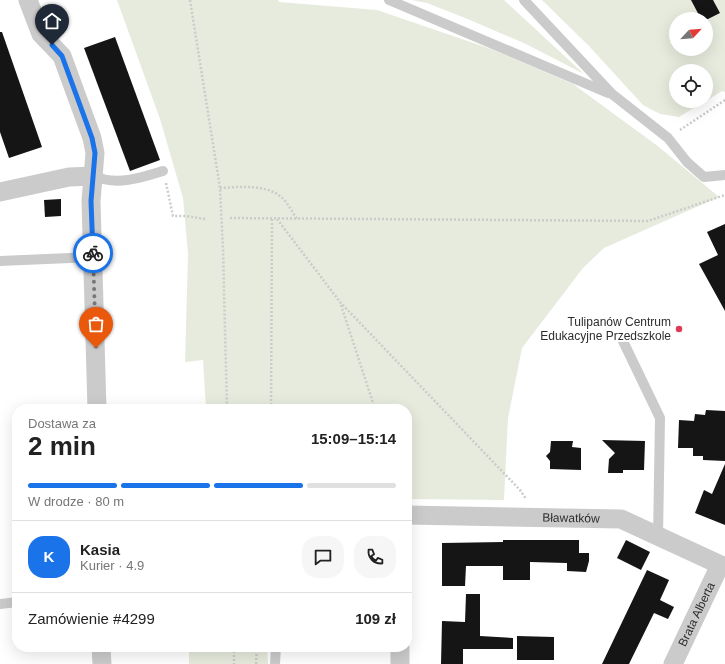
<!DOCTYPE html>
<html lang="pl">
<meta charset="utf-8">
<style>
body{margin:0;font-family:Helvetica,sans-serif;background:#f6f6f6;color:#222;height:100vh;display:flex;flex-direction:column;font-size:15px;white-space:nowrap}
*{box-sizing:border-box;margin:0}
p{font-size:13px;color:#767676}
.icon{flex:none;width:22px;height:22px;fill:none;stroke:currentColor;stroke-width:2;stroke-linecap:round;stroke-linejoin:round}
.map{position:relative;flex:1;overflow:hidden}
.sheet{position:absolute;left:12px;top:404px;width:400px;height:248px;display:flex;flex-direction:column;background:#fff;border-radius:16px;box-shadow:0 4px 16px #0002}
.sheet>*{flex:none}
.needle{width:26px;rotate:64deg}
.controls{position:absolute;left:669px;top:12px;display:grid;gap:8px}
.controls a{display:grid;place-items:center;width:44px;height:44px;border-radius:50%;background:#fff;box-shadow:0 4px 16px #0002;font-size:20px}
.pin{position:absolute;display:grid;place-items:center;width:34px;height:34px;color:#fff;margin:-41px -17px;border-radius:50% 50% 50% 0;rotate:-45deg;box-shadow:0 0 4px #0007}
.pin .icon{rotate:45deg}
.courier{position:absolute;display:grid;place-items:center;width:40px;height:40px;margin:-20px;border:3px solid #1a73e8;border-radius:50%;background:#fff;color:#222;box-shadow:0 1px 5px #0007}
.headline em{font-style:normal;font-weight:600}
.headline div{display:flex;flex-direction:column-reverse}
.headline{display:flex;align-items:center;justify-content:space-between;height:68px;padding:0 16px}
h1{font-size:26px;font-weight:600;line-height:30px}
.bar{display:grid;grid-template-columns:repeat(4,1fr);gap:6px 4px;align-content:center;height:48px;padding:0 16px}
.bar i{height:5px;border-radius:3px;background:#e0e0e0}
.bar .active{background:#1a73e8}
.bar p{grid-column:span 4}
.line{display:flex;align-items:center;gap:10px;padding:0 16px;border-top:1px solid #e0e0e0}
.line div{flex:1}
.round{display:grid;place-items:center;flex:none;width:42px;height:42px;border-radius:16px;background:#f6f6f6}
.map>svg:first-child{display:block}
.green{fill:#e6ebdd;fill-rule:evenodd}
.building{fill:#151515}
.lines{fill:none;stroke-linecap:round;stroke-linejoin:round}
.path{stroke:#cbcbcb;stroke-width:2.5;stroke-dasharray:2 2;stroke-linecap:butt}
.lane{stroke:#cbcbcb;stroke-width:10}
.street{stroke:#cbcbcb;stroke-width:19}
.done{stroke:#777;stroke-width:4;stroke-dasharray:0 7.2}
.route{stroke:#1a73e8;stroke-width:5}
.poi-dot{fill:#dc3a57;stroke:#fff;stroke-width:1.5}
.labels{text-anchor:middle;stroke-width:4;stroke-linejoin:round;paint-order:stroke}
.poi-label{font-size:12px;fill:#2e2e2e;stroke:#fff;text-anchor:end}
.street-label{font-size:12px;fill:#2e2e2e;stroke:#fff}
</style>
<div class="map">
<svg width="725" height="664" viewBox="0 0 725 664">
<rect width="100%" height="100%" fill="#fff"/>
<g class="green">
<path d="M117,0H278L279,2L377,10L491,49L573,84L659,147L719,197L604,248L583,268L522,348L508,418L504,500L407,499V409H206L203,360L185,362L188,254L183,198L160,119Z"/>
<path d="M412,0H504L584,74L526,44L470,20L427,3Z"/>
<path d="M542,0H725V92L722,91L706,101V71H676V101H705L679,117L660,114L643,105L589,46ZM676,19H706V49H676Z"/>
<path d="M189,647H267L268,664H189Z"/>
</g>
<g class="building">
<path d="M691,0H713L720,13L708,19H701Z"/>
<path d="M0,32H2L42,147L9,158L0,132Z"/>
<path d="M115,37L160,160L130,171L84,48Z"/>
<path d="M61,199V216L45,217L44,200Z"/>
<path d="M725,224V311L699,264L718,255L707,232Z"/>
<path d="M706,410L725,411V461L703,460V456H693V448H678L679,420L694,421L695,414L705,415Z"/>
<path d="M602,440L645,441L644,470H623V473H608L609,459L615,453Z"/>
<path d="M551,441H573L572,447L581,448V470L550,469V461L546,456L550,452Z"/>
<path d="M725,464V525L695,513L704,490L712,494Z"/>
<path d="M503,540H579V553H589V561L586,572L567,571V563L530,562V580H503V566H466L465,586H442V543L503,542Z"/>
<path d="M626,540L650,552L641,570L617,558Z"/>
<path d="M647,570L669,580L660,600L674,607L668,619L654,613L629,664H602Z"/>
<path d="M466,594H480V636L513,638V649H463V664H441L442,621L465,622Z"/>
<path d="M517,636L554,637V660H517Z"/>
</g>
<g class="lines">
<g class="path">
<path d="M190,0L220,188L223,249L227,409"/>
<path d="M680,130L725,100"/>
<path d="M166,183L173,216H186L205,219"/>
<path d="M220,188C239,187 264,184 280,196C287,201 292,212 297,219"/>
<path d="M230,218L648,221L725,195"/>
<path d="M277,219L340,302L520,490L526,499"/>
<path d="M341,305L375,409"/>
<path d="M271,409L272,219"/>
<path d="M234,647V664"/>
<path d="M256,664L257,647"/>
</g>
<g class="lane">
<path d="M389,0L608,93"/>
<path d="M524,0L612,94L668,138L687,162L704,177L725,175"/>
<path d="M94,176C116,186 141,178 163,171"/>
<path d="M0,261L93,257"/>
<path d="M622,339L660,418L658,537"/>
<path d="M0,604L17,602"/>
<path d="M275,664L276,647"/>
</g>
<g class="street">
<path d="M28,0L41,34L62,56L92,138L95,153L91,201L97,409"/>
<path d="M0,192L69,177L94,176"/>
<path id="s1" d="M407,515L621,519L725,567"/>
<path d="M101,647L102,664"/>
<path d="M400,664V647"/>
<path id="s2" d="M673,664L720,565"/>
</g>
</g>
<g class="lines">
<path class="done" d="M93,253L96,348"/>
<path class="route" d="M52,45L62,56L92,138L95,153L91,201L93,253"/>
</g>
<circle class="poi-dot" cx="679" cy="329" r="4"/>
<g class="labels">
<g class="poi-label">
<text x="671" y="326">Tulipanów Centrum<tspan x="671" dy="14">Edukacyjne Przedszkole</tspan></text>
</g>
<g class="street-label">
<text dy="4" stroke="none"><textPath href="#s1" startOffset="164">Bławatków</textPath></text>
<text dy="4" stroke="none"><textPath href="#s2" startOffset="55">Brata Alberta</textPath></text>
</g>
</g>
</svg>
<div class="controls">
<a><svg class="needle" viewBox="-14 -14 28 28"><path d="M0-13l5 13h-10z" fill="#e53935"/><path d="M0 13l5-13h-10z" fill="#767676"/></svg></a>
<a><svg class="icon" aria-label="locate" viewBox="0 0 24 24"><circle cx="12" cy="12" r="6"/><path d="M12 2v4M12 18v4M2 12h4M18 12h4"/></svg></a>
</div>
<div class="pin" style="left:96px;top:348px;background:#ea580c"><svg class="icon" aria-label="bag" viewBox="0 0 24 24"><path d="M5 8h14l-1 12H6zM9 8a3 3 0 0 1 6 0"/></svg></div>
<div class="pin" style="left:52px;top:45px;background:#1f2937"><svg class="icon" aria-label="home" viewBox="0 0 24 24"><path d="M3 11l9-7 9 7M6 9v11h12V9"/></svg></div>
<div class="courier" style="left:93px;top:253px"><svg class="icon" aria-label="bike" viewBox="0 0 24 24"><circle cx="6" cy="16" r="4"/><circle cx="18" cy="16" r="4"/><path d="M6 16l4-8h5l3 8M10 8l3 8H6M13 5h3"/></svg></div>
<section class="sheet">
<div class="headline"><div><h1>2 min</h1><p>Dostawa za</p></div><em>15:09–15:14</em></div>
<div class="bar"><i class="active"></i><i class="active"></i><i class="active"></i><i></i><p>W drodze · 80 m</p></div>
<div class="line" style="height:72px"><b class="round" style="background:#1a73e8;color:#fff">K</b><div><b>Kasia</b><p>Kurier · 4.9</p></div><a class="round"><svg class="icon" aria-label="chat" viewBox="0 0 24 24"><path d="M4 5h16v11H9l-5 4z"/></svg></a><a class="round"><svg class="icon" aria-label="phone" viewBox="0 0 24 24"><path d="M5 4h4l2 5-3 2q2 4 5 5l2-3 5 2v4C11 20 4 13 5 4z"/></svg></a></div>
<div class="line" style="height:52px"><div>Zamówienie #4299</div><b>109 zł</b></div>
</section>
</div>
